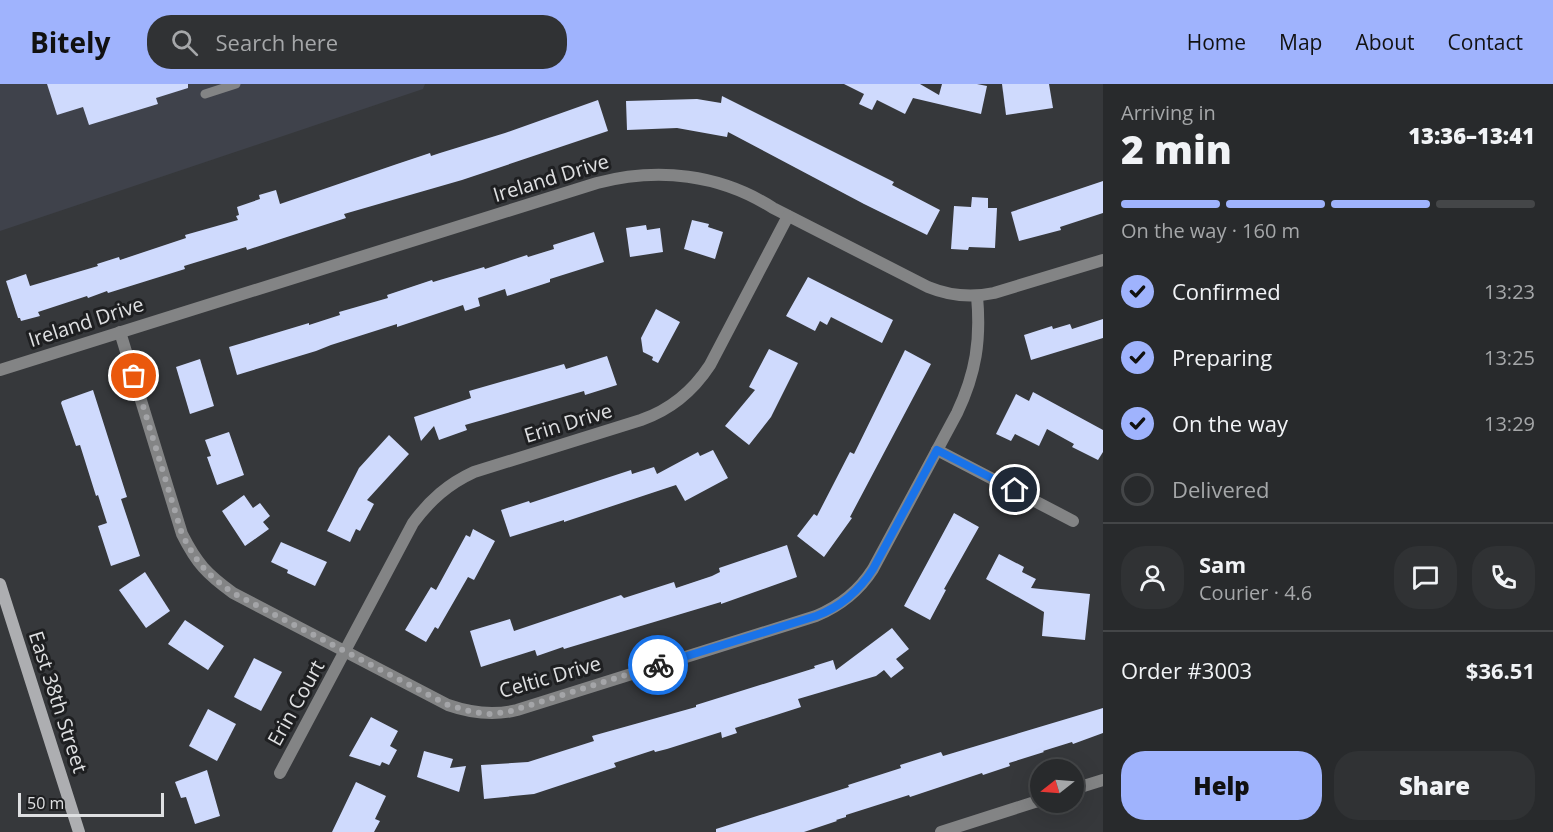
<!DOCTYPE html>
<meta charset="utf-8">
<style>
body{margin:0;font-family:"Open Sans",sans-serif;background:#303234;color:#f1f3f6;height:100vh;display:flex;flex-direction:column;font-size:22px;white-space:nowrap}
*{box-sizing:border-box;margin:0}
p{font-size:20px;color:#a5a7a9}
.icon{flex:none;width:33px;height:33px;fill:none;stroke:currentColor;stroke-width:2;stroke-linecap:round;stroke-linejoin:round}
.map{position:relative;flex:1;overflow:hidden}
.side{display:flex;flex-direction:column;background:#282a2c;width:450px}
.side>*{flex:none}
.needle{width:39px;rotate:253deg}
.fabs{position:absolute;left:1030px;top:675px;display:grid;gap:12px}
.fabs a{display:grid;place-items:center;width:54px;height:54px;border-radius:50%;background:#282a2c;box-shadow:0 6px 24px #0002,0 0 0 2px #444648;font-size:30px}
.scale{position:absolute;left:18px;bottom:15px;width:146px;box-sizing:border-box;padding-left:6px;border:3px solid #dfe0e2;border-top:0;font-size:16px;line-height:21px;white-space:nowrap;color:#dfe0e2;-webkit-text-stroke:4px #1e1f21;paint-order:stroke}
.pin{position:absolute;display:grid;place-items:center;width:51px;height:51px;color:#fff;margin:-26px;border:3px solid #fff;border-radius:50%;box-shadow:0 2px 6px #0007}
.courier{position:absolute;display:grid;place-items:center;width:60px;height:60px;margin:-30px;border:4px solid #1a73e8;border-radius:50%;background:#fff;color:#222;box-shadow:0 2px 8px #0007}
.overview em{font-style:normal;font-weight:800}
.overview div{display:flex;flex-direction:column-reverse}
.overview{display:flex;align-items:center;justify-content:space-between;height:102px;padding:0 18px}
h1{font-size:39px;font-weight:800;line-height:45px}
.bar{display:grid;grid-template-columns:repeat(4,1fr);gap:9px 6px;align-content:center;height:72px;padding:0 18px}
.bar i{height:8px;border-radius:4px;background:#444648}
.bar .active{background:#9fb3fd}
.bar p{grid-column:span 4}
.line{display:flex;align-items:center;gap:15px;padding:0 18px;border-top:2px solid #444648}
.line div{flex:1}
.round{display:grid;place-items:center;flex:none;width:63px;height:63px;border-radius:24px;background:#303234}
ol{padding:0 18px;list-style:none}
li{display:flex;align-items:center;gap:18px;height:66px}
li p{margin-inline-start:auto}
li .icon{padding:6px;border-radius:50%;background:#9fb3fd;color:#111;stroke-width:4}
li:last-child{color:#a5a7a9}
li i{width:33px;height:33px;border:3px solid #444648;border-radius:50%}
.primary-button{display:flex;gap:12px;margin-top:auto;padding:12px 18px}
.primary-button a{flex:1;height:69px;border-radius:24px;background:#9fb3fd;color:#111;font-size:24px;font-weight:800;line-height:69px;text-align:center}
.primary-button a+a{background:#303234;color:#f1f3f6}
header{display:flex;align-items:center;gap:36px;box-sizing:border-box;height:84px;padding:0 30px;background:#9fb3fd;color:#111}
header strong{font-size:28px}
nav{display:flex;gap:33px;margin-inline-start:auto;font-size:21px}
.search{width:420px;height:54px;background:#303234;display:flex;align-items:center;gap:15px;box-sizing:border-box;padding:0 21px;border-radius:24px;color:#a5a7a9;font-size:22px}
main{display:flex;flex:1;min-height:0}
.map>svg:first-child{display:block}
.built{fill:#3f424b}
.building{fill:#cfdafd}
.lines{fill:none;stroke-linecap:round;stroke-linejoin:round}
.service{stroke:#838485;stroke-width:9}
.minor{stroke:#838485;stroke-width:12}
.secondary{stroke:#adaeb1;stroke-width:12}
.done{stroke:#a4a5a8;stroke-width:6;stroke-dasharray:0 10.8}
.route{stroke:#1a73e8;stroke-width:8}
.labels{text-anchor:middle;stroke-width:6;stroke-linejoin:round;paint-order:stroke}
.street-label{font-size:20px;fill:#dfe0e2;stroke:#1e1f21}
</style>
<header>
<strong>Bitely</strong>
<div class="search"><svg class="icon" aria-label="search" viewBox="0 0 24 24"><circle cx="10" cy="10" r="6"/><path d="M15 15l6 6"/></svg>Search here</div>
<nav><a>Home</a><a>Map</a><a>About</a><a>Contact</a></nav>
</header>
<main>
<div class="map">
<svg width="1103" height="748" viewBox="0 0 1103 748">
<rect width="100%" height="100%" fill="#36383b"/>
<path class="built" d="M0,0H425L423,5L0,147Z"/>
<g class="building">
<path d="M47,0H188V4L156,14L158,20L89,41L83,23L57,31Z"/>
<path d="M844,0H920L939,11L942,0H977L987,2L981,30L913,14L905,30L877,16L872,26L859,20L864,10Z"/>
<path d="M1002,0H1049L1053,24L1006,31Z"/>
<path d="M722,12L894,98L892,101L940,126L927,151L864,120L728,48L727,53L677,44L627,46L626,17L697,15L721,19Z"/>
<path d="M598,16L608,47L462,96L344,130L346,134L290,152L247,166L246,163L184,182L185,185L108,209L107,207L88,214L87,212L38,228L40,232L21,237L20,234H18L6,197L26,190L30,202L98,182L97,180L119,173L120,176L186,154L185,151L238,136L236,132L239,131L237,123L260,115L259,111L276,106L280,120L397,80L430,69L431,72L440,69L505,49Z"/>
<path d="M1103,97V129L1060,143L1061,146L1019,157L1011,128Z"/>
<path d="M972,113L988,114V124H997L995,164L969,163L968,166L951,165L954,122L971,123Z"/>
<path d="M692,136L709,140L708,143L723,148L715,175L684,165Z"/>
<path d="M646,141L647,146L660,144L663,168L630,173L626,144Z"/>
<path d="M594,148L604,178L550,195V198L507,212L505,205L478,214L480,222L465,227L463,221L397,243V240L331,261L316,267L237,291L229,263L309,239V241L340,231L339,228L388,214L387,211L432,196L433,198L484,183L485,185L527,171L528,173L554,165L553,161Z"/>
<path d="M808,193L893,236L882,259L831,233L827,241L820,237L815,247L786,232Z"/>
<path d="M656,225L680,238L658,279L652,276L653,273L643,268L641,254Z"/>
<path d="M1103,235V254L1031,276L1024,251L1052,242L1053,245L1070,240L1072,245Z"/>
<path d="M769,265L798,279L771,333L749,361L725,342L755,306L749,303Z"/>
<path d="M905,266L931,280L850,433L852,434L824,473L797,452L814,430L817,432L850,368L854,370Z"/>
<path d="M607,272L617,301L585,311L584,307L465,341L467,346L439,356L434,342L421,357L414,333L471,314L469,307L564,280L566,285Z"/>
<path d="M200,275L214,322L190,330L176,283Z"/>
<path d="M93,306L127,413L121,415L140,472L111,482L98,442L107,439L98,411L96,412L80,361L76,362L61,319L62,317Z"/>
<path d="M1033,308L1103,346V368L1098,376L1072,363L1074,360L1047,345L1039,362L1015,350L1011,357L996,350L1016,310L1029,317Z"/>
<path d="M229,348L244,391L217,401L207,373L211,372L205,356Z"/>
<path d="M389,351L409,370L367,416L374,420L360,447L356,445L350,458L327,447L359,384Z"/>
<path d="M713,366L728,394L685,417L676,401L564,438V436L510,453L501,426L529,417L530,419L631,386L632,390L654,383L657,390L698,368L700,372Z"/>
<path d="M244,411L253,424L260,419L270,432L263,438L269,445L245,462L222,427Z"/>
<path d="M954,429L979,443L944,505L946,506L930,536L904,522Z"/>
<path d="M473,445L495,457L474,496L468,493L438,545L435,543L426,558L405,546L431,503L436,506L466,451L470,453Z"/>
<path d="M281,458L327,478L315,502L287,489L288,486L271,478Z"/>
<path d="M787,461L797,493L721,520V518L564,565L563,563L537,572L535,566L481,583L470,547L510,535L514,547L621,511L624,514L674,498L676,504L712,492L720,488L719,484Z"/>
<path d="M999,470L1024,483L1022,488L1036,495L1031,504L1090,510L1085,556L1042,552L1044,528L986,495Z"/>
<path d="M145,488L170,527L146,544L119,506Z"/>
<path d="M185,536L224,562L208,586L168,560Z"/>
<path d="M892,544L909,565L896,575L904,584L891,594L884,586L876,592L798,615L801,623L735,644L737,649L722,654L721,648L667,665L655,668L654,666L614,679L616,683L534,710L484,715L481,681L528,678L594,657L592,652L696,623V621L815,584L814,582L833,576L836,586Z"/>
<path d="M254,574L282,588L261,627L234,613Z"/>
<path d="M1103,624V649L1073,660L1072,658L1043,667L1044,668L1009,679L1010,682L983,691L982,689L910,713L909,711L846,731V733L836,736L837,737L804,748H716V745L849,703L848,701L901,684L900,681L941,668L943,672Z"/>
<path d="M208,625L236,640L217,677L189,662Z"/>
<path d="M371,633L398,647L390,662L397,666L389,681L382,678L380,682L349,672Z"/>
<path d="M424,667L453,675L450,684L466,682L459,708L417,693Z"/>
<path d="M207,686L220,732L195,740L186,713L181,714L175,698Z"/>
<path d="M356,698L386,712L375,735L380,737L374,748H332Z"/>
</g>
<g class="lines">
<path class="service" d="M205,10L236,0"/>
<g class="minor">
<path d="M120,248L182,450C197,480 207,490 233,509L448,621C471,629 493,632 517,626L816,532C840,522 859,507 873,485L957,329C976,289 981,256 977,212"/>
<path d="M0,286L597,99C658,83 720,90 773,124L928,203C950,212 971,214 994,209L1103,176"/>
<path d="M937,366L1073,437"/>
<path d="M280,689L413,439C430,416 448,400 474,388L641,336C670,326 693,307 710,281L788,132"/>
<path d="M1074,705L1103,696"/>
<path d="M941,748L1041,716"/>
</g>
<path class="secondary" d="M0,500L79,748"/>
</g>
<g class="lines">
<path class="done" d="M134,292L182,450C197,480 207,490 233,509L448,621L473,628L490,630L508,628L658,581"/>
<path class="route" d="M658,581L816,532C840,523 859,507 873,485L937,366L1015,406"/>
</g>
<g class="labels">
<g class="street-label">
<text transform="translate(551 94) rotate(-17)" y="7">Ireland Drive</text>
<text transform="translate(86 238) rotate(-18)" y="7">Ireland Drive</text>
<text transform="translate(568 339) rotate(-17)" y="7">Erin Drive</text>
<text transform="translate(550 593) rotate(-16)" y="7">Celtic Drive</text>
<text transform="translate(58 618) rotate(72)" y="7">East 38th Street</text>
<text transform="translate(296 619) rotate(-61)" y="7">Erin Court</text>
</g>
</g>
</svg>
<div class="fabs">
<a><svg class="needle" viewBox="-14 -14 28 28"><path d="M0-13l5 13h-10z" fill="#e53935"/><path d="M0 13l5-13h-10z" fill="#a5a7a9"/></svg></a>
</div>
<div class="scale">50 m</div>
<div class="pin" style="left:134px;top:292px;background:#ea580c"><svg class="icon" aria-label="bag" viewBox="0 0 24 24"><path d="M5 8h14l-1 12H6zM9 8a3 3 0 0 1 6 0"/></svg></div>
<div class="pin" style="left:1015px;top:406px;background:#1f2937"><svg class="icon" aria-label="home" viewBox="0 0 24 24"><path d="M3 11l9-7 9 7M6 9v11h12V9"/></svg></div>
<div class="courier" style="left:658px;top:581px"><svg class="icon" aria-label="bike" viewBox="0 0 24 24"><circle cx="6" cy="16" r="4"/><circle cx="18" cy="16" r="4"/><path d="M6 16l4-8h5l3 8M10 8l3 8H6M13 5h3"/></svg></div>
</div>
<section class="side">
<div class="overview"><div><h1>2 min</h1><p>Arriving in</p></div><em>13:36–13:41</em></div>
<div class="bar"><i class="active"></i><i class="active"></i><i class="active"></i><i></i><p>On the way · 160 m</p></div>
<ol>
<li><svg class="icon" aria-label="check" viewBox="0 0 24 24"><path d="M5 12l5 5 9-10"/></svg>Confirmed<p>13:23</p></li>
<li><svg class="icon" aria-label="check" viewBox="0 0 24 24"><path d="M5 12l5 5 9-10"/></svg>Preparing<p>13:25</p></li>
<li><svg class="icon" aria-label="check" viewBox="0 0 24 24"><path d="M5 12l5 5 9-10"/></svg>On the way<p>13:29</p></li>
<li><i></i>Delivered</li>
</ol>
<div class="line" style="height:108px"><a class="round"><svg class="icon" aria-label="person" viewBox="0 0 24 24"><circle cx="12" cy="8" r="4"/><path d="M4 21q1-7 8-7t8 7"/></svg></a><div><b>Sam</b><p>Courier · 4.6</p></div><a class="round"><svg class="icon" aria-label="chat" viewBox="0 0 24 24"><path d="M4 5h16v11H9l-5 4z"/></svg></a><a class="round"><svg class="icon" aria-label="phone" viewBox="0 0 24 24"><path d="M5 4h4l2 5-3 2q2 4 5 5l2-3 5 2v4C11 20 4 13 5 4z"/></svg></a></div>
<div class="line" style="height:78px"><div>Order #3003</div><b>$36.51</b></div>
<div class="primary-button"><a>Help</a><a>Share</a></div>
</section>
</main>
